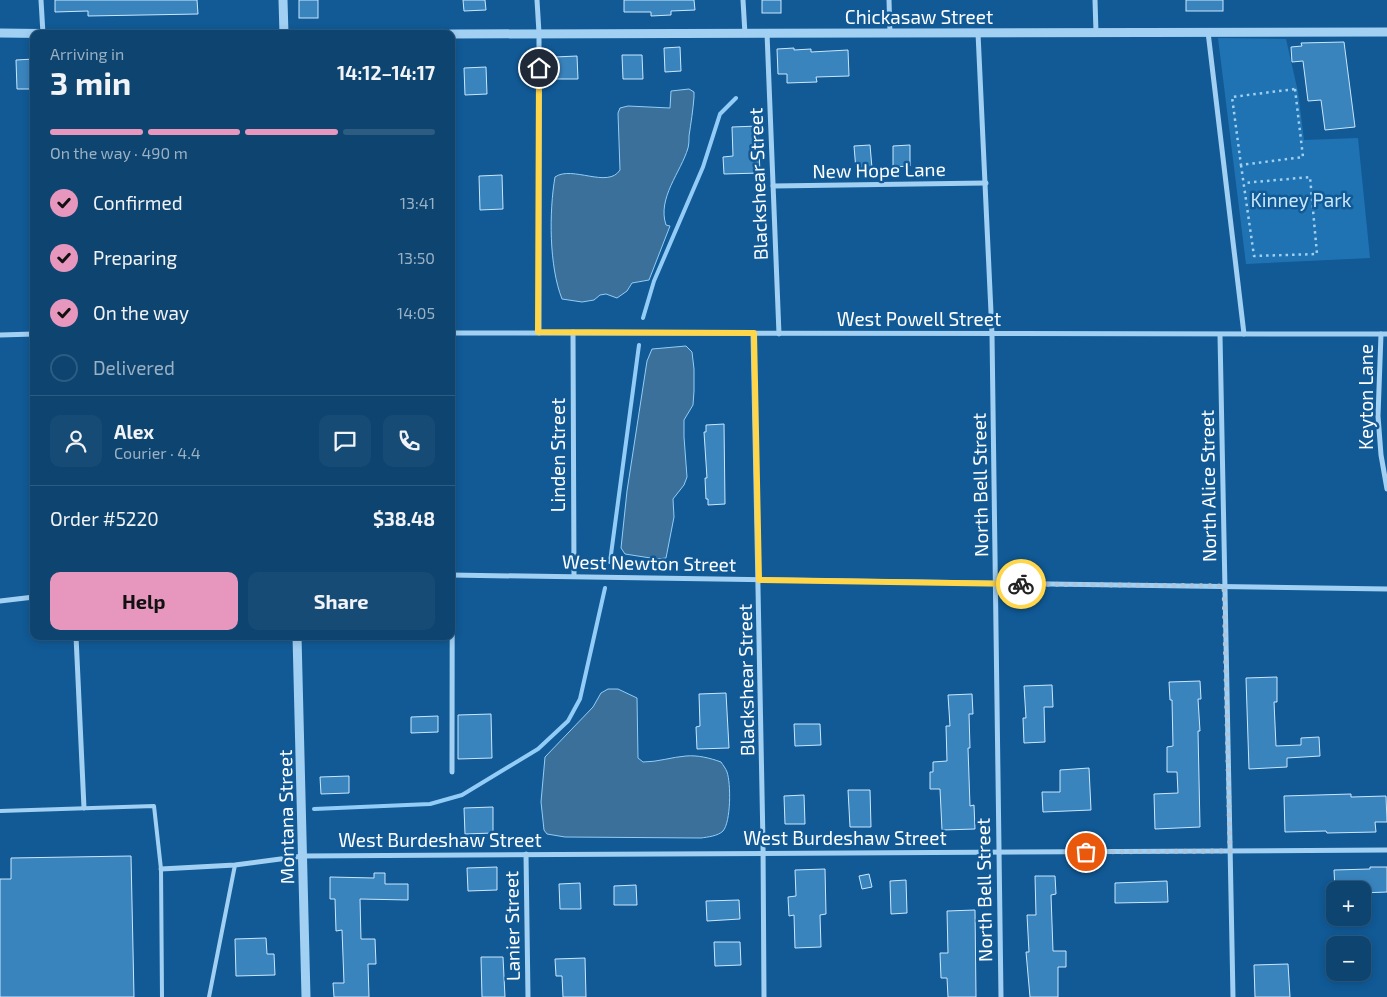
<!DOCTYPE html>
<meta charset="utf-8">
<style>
body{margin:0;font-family:"Exo 2",sans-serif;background:#164b75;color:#f1f3f6;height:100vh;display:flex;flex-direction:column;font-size:19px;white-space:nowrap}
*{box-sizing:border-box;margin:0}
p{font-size:16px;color:#9ab0c3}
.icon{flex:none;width:28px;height:28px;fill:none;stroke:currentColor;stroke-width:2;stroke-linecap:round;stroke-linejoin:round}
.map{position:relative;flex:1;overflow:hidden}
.panel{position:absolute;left:30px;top:30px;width:425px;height:610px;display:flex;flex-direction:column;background:#0d4470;border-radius:10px;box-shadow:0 2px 8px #0003,0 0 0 1px #2d5c83}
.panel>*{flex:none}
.controls{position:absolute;left:1326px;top:881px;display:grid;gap:10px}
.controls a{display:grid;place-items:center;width:45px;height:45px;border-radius:10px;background:#0d4470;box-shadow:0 2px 8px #0003,0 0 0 1px #2d5c83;font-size:25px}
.pin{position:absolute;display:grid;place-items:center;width:42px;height:42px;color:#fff;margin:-21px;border:2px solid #fff;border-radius:50%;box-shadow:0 1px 5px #0007}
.courier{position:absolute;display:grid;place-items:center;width:50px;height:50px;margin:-25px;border:4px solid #ffd54a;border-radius:50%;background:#fff;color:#222;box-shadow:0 1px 6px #0007}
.headline em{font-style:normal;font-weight:700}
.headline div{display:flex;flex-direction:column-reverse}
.headline{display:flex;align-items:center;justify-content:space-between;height:85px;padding:0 20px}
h1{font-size:32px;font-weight:700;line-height:38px}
.bar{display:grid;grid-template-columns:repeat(4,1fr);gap:8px 5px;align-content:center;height:60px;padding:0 20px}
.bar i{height:6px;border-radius:4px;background:#2d5c83}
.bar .selected{background:#e797bd}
.bar p{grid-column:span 4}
.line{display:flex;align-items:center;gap:12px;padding:0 20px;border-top:1px solid #2d5c83}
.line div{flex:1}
.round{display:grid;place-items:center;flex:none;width:52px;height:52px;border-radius:10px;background:#164b75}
ol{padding:0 20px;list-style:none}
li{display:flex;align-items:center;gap:15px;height:55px}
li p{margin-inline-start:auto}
li .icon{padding:5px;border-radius:50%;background:#e797bd;color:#111;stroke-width:4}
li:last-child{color:#9ab0c3}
li i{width:28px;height:28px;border:2px solid #2d5c83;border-radius:50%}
.cta{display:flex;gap:10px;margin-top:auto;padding:10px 20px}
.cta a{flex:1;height:58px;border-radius:10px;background:#e797bd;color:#111;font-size:20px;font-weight:700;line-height:58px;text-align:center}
.cta a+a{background:#164b75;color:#f1f3f6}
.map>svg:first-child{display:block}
.green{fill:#2073b3}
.water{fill:#3b709b;stroke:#93cdf7}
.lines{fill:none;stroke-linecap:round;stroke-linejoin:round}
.stream{stroke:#93cdf7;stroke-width:4}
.building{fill:#3a84be;stroke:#c9e7fd}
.path{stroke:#a1d0f3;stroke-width:2.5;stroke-dasharray:2.5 4;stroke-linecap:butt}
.service{stroke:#a1d0f3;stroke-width:4}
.minor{stroke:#a1d0f3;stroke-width:5}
.tertiary{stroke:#a1d0f3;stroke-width:9}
.done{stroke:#acc5da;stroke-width:5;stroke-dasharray:0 9}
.route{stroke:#ffd54a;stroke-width:6}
.labels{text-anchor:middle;stroke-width:5;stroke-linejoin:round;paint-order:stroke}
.street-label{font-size:19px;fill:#fff;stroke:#115a96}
.park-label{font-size:19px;fill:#c9e7fd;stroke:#115a96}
</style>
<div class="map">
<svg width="1387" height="997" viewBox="0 0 1387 997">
<rect width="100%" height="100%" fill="#115a96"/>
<path class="green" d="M1218,38L1286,39L1298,92L1304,140L1358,138L1370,258L1246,264Z"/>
<g class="water">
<path d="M689,89L694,92V97C693,110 691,123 689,136C689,140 689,144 688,148C681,172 657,198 666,225L670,226L649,280L632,283L627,291L617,298L606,294L600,295L594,300L582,302L562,299C549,266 549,212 555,177C572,165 608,189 620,170L618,113L620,108L628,106L670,108L671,91Z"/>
<path d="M686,346L692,352L694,369V391L693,405L684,420V437L687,477L684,485L673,499L674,517L666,558L657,559L625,554L621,548L627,491L647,361L652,349Z"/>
<path d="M608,689H618L637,698L638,758L643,762C658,762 672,757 686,756C698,755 710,758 721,762C723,765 726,769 727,772C731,783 731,822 723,831C718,836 708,837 701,838L565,837L547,834L544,830L541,802L545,757L593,707L601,693Z"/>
</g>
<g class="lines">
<g class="stream">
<path d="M643,318L654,281L703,167L720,114L736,98"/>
<path d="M610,562L639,345"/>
<path d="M314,809L430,804L462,795L538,749L568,721L580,699L605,588"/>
</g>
</g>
<g class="building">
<path d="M55,0H197L198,14L88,16V11L55,12Z"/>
<rect x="299" y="0" width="19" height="18"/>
<path d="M463,0H485L486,10L464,11Z"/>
<path d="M624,0H694L695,10L671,11V15L651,16V12H624Z"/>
<rect x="762" y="0" width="19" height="13"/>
<rect x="1186" y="0" width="37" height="11"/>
<path d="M1344,42L1355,127L1325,130L1321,100L1308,101L1303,61L1292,62L1291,47L1302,46L1301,43Z"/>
<path d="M680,47L681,71L665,72L664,48Z"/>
<path d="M794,48V50L811,49V52L848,50L849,76L816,77L817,82L787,83V74H778L777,49Z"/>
<path d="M622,55H642L643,79H623Z"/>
<path d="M577,56L578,79H556L555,57Z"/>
<path d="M34,59V89H17L16,60Z"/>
<path d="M486,67L487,94L465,95L464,68Z"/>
<path d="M758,126L760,173L724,174L723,157L733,156L732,127Z"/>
<path d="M870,145L872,168L856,170L854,146Z"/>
<path d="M910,145V166L893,167V146Z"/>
<path d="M502,175L503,209L480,210L479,176Z"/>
<path d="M724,424L725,504L708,505V499H706L705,478H707L704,432H706V425Z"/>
<path d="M1277,677V702H1274L1276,746L1301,745V738L1319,737L1320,756L1287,758V767L1249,769L1246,678Z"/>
<path d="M1200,681L1201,699H1198L1200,731H1198L1200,827L1155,829L1154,794L1178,793L1177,772H1167V747L1173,746L1172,700H1170L1169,682Z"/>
<path d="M1052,685L1053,707H1044L1045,742L1024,743L1023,718H1026L1024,686Z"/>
<path d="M726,693L729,748L697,749L696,727L700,726L699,694Z"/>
<path d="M972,694L973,714H969L970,748H968L970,806L974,805L975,829L942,830L940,789H930V772H933V762L947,761L946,726H950L948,695Z"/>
<path d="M491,714L492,758L458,759V715Z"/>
<path d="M438,716V732L411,733V717Z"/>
<path d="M794,724H820L821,745L795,746Z"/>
<path d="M1089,768L1091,810L1043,812L1042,792H1060V770Z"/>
<path d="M349,776V793L321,794L320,777Z"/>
<path d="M848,790H870L871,827H850Z"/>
<path d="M1351,794V797L1386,796L1387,822H1375L1376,832L1327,833L1326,831L1285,832L1284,796Z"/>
<path d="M804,795L805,824H785L784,796Z"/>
<path d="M493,807V833L465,834L464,808Z"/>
<path d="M131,856L134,997H0V879H11V858Z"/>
<path d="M497,867V890L468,891L467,868Z"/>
<path d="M1370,867H1387V892L1362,893V890H1335L1334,870L1370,869Z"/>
<path d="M825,869L826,914L820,915L821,947L795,948L794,915L789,916L788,897L796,896L795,870Z"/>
<path d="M374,873H385V884H408V900L360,899L361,939H375L376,964H368L369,997H334L333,983H344L342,930L336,931L335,899H330V877L374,878Z"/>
<path d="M869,874L872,887L862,889L859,876Z"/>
<path d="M1035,876H1055L1056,894L1051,895L1053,951H1066V967H1058V997H1030L1026,952H1029L1027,915H1036Z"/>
<path d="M906,880L907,913L891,914L890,881Z"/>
<path d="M1167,881L1168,902L1115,903V883Z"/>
<path d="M580,883L581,909H560L559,884Z"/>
<path d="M636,885L637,905H614V886Z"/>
<path d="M739,900L740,919L707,921L706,901Z"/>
<path d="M975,910L976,997H948L947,978H941L940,953H948L947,911Z"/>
<path d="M266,938L267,954H274L275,975L236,976L235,939Z"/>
<path d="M714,942H740L741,965L715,966Z"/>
<path d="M481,957H503L505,997H482Z"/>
<path d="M585,958L586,997H563L562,976H556L555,959Z"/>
<path d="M1288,964L1290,997H1255L1254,965Z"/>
</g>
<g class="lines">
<g class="path">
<path d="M1295,89L1303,157L1241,165L1232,97Z"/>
<path d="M1241,165L1254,256L1317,254L1310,177L1244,183"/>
</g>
<g class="service">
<path d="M0,811L154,806L161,869L162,997"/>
<path d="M209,997L235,865"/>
</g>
<g class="minor">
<path d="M41,0L43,34"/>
<path d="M537,0L539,33V333"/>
<path d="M743,0L745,34"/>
<path d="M889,0L890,33"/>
<path d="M1095,0L1096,32"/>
<path d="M1208,32L1244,334"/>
<path d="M767,33L779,334"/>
<path d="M978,33L992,334L1001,997"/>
<path d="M773,186L986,183"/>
<path d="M573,332L574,576"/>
<path d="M451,333L1387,334"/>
<path d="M753,333L763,843L764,997"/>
<path d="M1381,334L1378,416L1381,455L1387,489"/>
<path d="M0,335L34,334"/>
<path d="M1220,335L1233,997"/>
<path d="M451,575L1387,589"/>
<path d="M0,601L34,597"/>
<path d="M76,636L84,808"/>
<path d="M452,772L453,34"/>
<path d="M526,854L528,997"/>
<path d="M161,869L235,865L303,856L1387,850"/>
</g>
<g class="tertiary">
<path d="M283,0L284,34"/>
<path d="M0,33L82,34"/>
<path d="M451,34L1387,32"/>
<path d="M297,636L306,997"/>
</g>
</g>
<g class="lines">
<path class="done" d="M1021,584L1224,586L1230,851L1086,852"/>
<path class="route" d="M539,68L538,332L754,333L759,580L1021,584"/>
</g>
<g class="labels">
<g class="street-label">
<text x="919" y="24">Chickasaw Street</text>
<text transform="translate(879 170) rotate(-1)" y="7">New Hope Lane</text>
<text transform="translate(758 184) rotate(-92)" y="7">Blackshear Street</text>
<text x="919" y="326">West Powell Street</text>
<text transform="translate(1366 397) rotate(-90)" y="7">Keyton Lane</text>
<text transform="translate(558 455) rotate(-90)" y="7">Linden Street</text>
<text transform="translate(980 485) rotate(-91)" y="7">North Bell Street</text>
<text transform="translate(1208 486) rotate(-91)" y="7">North Alice Street</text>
<text transform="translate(649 563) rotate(1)" y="7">West Newton Street</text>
<text transform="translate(746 680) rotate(-91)" y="7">Blackshear Street</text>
<text transform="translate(286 817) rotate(-91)" y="7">Montana Street</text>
<text x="845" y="845">West Burdeshaw Street</text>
<text x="440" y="847">West Burdeshaw Street</text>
<text transform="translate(984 890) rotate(-91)" y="7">North Bell Street</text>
<text transform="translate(512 926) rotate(-91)" y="7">Lanier Street</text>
</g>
<g class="park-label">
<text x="1301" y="207">Kinney Park</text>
</g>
</g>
</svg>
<div class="controls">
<a>+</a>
<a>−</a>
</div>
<div class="pin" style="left:1086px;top:852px;background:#ea580c"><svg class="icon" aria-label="bag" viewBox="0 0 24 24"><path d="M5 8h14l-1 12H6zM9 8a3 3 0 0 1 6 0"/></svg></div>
<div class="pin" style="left:539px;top:68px;background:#1f2937"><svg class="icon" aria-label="home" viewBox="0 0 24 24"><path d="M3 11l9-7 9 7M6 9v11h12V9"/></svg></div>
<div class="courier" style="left:1021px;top:584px"><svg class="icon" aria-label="bike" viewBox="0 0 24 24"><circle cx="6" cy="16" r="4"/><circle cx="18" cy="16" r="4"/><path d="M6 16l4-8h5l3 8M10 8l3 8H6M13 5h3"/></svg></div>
<section class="panel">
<div class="headline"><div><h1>3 min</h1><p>Arriving in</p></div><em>14:12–14:17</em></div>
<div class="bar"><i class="selected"></i><i class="selected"></i><i class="selected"></i><i></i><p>On the way · 490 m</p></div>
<ol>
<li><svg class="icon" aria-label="check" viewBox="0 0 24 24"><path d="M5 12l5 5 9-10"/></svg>Confirmed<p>13:41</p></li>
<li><svg class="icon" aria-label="check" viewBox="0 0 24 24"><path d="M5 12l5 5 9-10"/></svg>Preparing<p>13:50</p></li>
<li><svg class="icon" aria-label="check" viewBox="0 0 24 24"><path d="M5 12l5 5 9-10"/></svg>On the way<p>14:05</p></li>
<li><i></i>Delivered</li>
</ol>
<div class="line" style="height:90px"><a class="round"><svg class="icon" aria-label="person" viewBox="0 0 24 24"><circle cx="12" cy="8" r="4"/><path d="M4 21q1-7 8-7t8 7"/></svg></a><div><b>Alex</b><p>Courier · 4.4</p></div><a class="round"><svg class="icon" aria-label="chat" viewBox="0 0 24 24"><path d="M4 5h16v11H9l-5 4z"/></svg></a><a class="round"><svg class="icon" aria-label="phone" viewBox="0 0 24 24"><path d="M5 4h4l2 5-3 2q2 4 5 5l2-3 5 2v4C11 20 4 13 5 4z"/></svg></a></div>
<div class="line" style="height:65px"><div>Order #5220</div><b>$38.48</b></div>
<div class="cta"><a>Help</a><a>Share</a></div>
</section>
</div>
